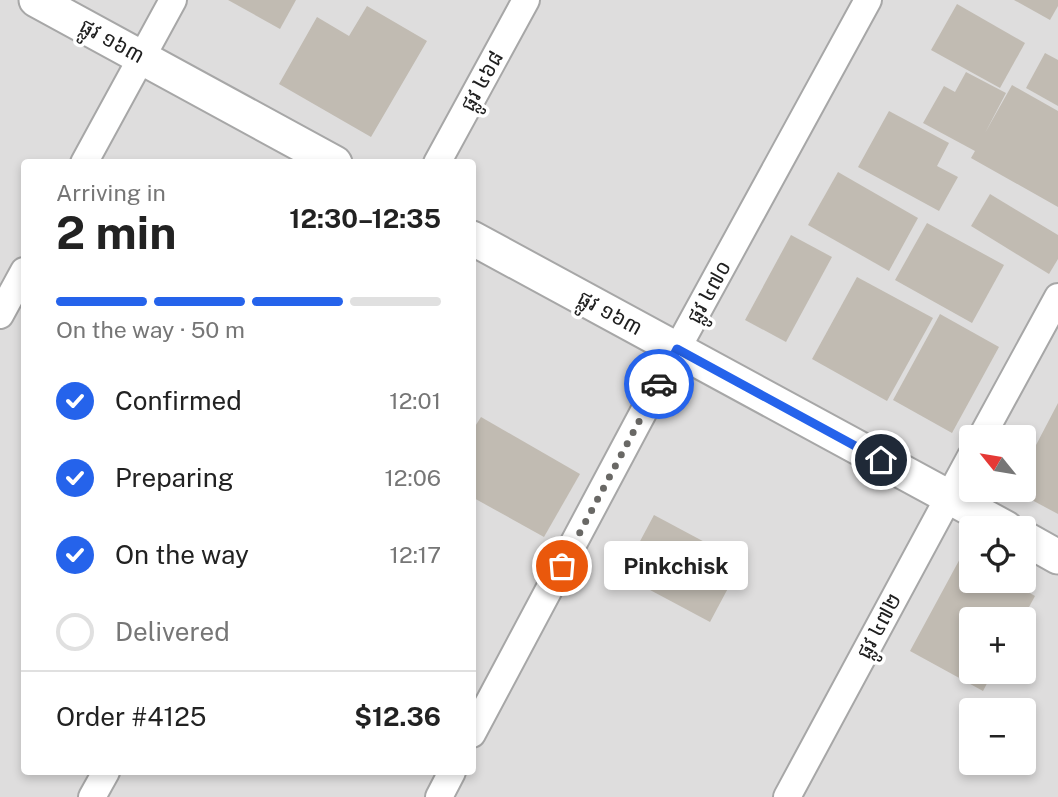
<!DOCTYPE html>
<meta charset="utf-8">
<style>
body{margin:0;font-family:"Public Sans","Noto Sans Khmer",sans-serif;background:#f6f6f6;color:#222;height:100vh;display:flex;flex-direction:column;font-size:26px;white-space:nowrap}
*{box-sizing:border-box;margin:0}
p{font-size:23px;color:#767676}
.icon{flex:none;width:38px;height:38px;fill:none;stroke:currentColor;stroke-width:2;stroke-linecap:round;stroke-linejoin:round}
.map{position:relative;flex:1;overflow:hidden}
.sheet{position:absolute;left:21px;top:159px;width:455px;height:616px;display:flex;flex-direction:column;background:#fff;border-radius:7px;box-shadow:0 4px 10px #0003}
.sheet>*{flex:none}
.needle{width:46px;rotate:300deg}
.fabs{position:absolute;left:959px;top:425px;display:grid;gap:14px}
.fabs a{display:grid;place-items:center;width:77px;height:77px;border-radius:7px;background:#fff;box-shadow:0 4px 10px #0003;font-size:35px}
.pin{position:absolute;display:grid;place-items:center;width:60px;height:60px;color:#fff;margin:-30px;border:4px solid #fff;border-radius:50%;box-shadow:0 2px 7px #0007}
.courier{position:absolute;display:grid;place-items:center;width:70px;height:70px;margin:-35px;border:5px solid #2563eb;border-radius:50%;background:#fff;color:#222;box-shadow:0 2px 9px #0007}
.bubble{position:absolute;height:49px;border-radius:7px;background:#fff;box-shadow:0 4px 10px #0003;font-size:23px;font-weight:700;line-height:49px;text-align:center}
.headline em{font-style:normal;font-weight:700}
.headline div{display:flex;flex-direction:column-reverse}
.headline{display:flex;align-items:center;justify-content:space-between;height:119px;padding:0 35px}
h1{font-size:46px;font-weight:700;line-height:52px}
.bar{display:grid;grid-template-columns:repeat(4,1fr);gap:10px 7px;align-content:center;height:84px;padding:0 35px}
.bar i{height:9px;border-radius:5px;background:#e0e0e0}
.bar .active{background:#2563eb}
.bar p{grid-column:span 4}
.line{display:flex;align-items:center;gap:18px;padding:0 35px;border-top:2px solid #e0e0e0}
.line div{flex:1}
ol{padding:0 35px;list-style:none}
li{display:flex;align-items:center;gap:21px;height:77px}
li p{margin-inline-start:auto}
li .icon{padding:7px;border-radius:50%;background:#2563eb;color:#fff;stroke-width:4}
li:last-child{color:#767676}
li i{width:38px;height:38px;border:4px solid #e0e0e0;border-radius:50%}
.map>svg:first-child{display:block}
.residential{fill:#dedddd;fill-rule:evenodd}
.building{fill:#c1bbb2}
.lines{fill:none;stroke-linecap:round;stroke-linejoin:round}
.minor-casing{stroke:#a7a7a7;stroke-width:30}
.tertiary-casing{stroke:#a7a7a7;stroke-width:37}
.minor{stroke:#fff;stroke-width:26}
.tertiary{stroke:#fff;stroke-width:33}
.done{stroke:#696865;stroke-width:7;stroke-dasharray:0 12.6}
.route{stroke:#2563eb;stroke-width:9}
.labels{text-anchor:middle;stroke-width:7;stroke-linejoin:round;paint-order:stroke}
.street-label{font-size:21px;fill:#202020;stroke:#fff}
</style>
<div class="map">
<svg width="1058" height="797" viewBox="0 0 1058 797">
<rect width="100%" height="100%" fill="#f1eee6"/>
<path class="residential" d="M0,0H1058V797H0ZM24,163H472V772H24ZM971,438H1024V490H971ZM971,528H1024V581H971ZM971,620H1024V672H971ZM971,710H1024V763H971Z"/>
<g class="building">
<path d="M228,0H296L280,29Z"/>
<path d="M1014,0H1058V6L1050,20Z"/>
<path d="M957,4L1025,43L1000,88L931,50Z"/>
<path d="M367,6L427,41L371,137L279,84L317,17L349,36Z"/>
<path d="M1045,53L1058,60V106L1026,88Z"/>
<path d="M966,72L1006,93L985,133L1012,85L1058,111V207L971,158L975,151L923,123L944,86L955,92Z"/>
<path d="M889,111L949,143L937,166L958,177L939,211L858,167Z"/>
<path d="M838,172L918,218L889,271L808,225Z"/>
<path d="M990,194L1058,235V259L1049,274L971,226Z"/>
<path d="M927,223L1004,265L972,323L895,280Z"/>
<path d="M791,235L832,257L786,342L745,320Z"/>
<path d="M857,277L933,318L887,401L812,359Z"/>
<path d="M940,314L999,347L952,433L893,400Z"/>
<path d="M1058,403V514L1013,490H1024V468Z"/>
<path d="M481,417L580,474L544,537L472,497V431Z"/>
<path d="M654,515L742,562L710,622L622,575Z"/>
<path d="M962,555L971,560V581H1009L1035,596L1022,620H971V672H993L983,691L910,651Z"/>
</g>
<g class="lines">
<g class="minor-casing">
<g id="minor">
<path d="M84,163L173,0"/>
<path d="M437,163L526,0"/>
<path d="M0,315L24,271"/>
<path d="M981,438L1058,297"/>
<path d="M472,734L677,349L868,0"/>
<path d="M92,797L106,772"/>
<path d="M439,797L452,772"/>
<path d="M787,797L971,456"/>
</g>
</g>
<g class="tertiary-casing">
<g id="tertiary">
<path d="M36,0L335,163"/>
<path d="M472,238L1006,528"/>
<path d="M1024,538L1058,557"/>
</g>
</g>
<use href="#minor" class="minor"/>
<use href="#tertiary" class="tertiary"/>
</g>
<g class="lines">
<path class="done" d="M562,566L659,384"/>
<path class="route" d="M659,384L677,349L881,460"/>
</g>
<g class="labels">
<g class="street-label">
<text transform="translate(112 41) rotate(29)" y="7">ផ្លូវ ១៦៣</text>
<text transform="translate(482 81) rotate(-61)" y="7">ផ្លូវ ៤៦៨</text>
<text transform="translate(709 292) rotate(-61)" y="7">ផ្លូវ ៤៧០</text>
<text transform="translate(610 313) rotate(29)" y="7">ផ្លូវ ១៦៣</text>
<text transform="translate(879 626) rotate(-62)" y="7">ផ្លូវ ៤៧២</text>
</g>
</g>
</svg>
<div class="fabs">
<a><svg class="needle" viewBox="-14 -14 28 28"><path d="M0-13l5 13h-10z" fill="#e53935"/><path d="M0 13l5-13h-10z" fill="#767676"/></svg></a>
<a><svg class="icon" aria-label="locate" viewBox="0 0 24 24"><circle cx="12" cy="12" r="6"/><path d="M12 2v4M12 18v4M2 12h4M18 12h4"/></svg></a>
<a>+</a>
<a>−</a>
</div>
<div class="pin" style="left:562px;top:566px;background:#ea580c"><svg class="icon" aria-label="bag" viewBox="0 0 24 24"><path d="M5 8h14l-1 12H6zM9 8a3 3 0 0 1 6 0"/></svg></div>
<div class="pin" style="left:881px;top:460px;background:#1f2937"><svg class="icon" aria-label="home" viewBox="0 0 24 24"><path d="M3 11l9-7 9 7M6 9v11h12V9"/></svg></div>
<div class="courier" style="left:659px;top:384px"><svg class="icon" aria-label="car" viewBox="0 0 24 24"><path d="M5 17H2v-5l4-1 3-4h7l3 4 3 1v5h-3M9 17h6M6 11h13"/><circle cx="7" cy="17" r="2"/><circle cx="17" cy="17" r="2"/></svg></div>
<div class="bubble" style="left:604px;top:541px;width:144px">Pinkchisk</div>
<section class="sheet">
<div class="headline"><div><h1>2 min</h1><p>Arriving in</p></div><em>12:30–12:35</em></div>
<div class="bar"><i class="active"></i><i class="active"></i><i class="active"></i><i></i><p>On the way · 50 m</p></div>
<ol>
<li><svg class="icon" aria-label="check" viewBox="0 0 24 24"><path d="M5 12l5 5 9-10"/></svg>Confirmed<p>12:01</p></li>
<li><svg class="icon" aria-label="check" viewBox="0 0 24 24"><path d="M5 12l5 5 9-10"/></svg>Preparing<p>12:06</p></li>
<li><svg class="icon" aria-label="check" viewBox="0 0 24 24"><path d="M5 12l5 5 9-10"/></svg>On the way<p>12:17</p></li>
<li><i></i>Delivered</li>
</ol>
<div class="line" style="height:91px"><div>Order #4125</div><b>$12.36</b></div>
</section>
</div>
